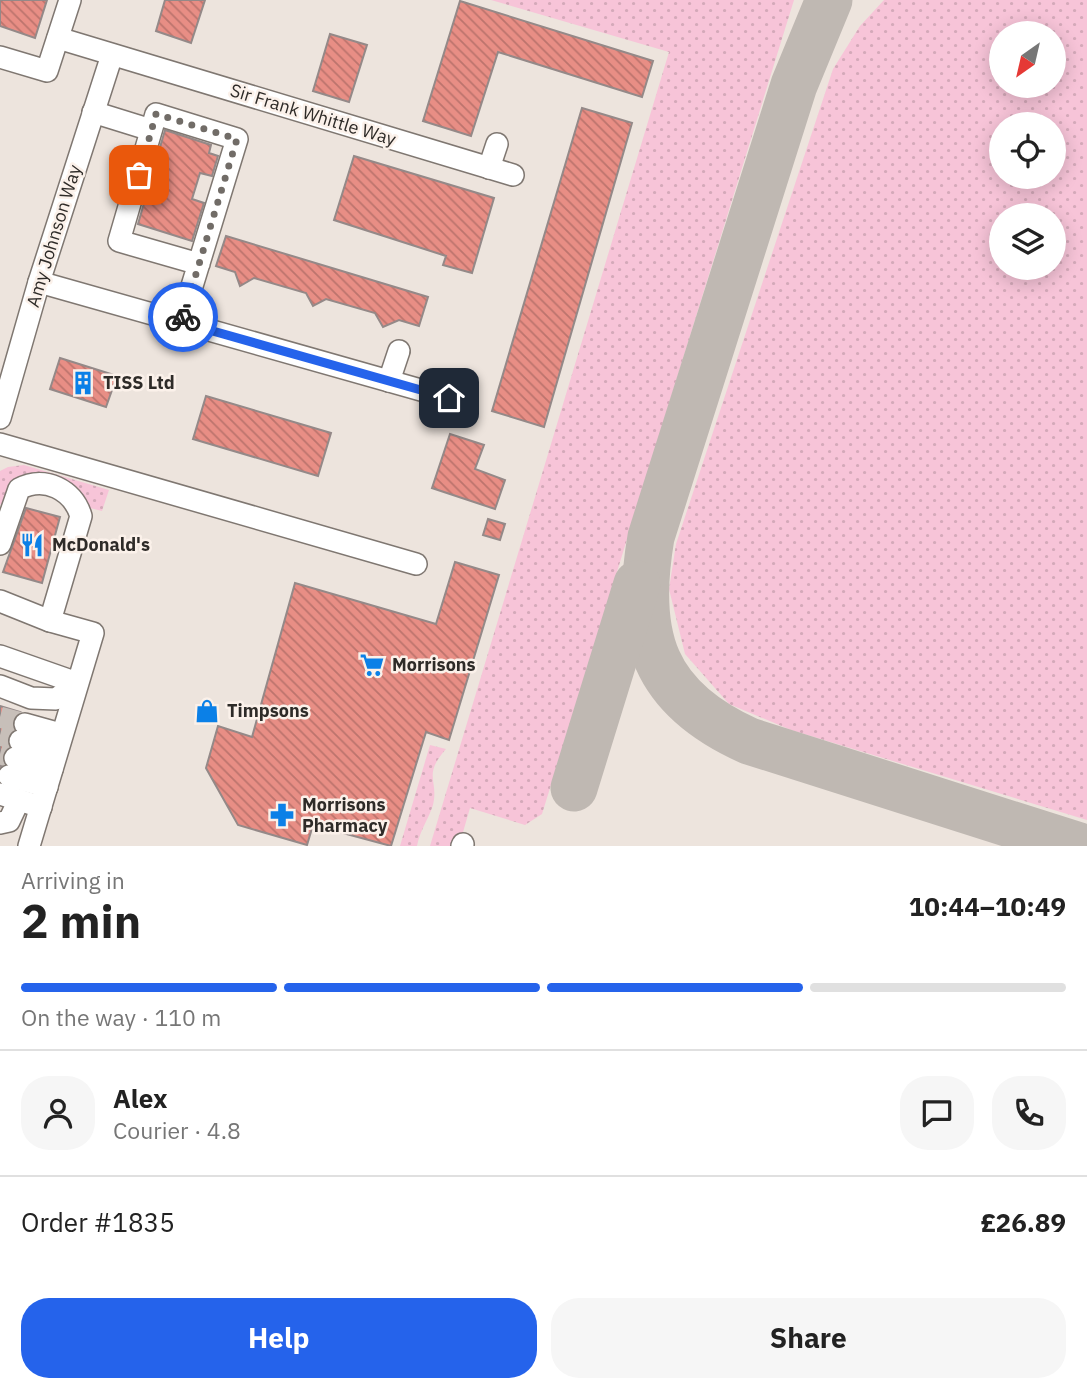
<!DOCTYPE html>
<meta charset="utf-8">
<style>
body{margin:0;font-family:"IBM Plex Sans",sans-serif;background:#f6f6f6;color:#222;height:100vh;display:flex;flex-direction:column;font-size:26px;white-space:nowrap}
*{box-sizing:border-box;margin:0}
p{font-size:23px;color:#767676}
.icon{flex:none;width:38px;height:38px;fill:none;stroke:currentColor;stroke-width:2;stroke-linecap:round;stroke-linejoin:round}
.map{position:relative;height:846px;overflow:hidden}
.panel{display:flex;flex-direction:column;background:#fff;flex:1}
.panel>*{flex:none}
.needle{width:46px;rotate:214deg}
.buttons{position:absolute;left:989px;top:21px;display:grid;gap:14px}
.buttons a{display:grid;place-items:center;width:77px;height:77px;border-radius:50%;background:#fff;box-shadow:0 4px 18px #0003;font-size:35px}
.pin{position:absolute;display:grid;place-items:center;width:60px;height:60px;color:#fff;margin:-30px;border-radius:14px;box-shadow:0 4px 10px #0006}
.courier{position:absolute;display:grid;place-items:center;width:70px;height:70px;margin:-35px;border:5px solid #2563eb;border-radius:50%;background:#fff;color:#222;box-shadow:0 2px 9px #0007}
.head em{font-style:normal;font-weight:700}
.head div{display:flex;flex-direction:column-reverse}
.head{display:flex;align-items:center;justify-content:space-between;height:119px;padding:0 21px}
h1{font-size:46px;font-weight:700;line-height:52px}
.bar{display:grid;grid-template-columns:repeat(4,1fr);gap:10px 7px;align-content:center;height:84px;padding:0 21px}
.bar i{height:9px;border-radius:5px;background:#e0e0e0}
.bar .active{background:#2563eb}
.bar p{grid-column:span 4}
.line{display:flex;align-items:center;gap:18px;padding:0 21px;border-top:2px solid #e0e0e0}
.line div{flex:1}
.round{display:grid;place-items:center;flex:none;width:74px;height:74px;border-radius:28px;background:#f6f6f6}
.primary-button{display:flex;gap:14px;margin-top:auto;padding:14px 21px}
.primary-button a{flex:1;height:80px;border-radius:28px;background:#2563eb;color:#fff;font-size:28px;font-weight:700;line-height:80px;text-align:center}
.primary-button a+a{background:#f6f6f6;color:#222}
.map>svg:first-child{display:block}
.grass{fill:url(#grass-dots);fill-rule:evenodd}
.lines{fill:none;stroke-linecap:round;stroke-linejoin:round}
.taxiway{stroke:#bfb8b2;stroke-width:47}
.building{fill:url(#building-back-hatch);stroke:#948988;stroke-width:2}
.minor-tunnel{stroke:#c7bfb9;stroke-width:21;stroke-dasharray:21 10;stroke-linecap:butt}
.minor-casing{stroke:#7f7771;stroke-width:24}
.minor{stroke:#fff;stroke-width:21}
.done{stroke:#716c67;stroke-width:7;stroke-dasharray:0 12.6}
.route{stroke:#2563eb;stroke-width:9}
.labels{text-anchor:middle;stroke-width:5;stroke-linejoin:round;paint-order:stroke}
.street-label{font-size:18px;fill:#2e2b28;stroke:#fbf1ea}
.poi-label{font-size:18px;font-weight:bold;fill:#2e2b28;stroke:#fbf1ea;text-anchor:start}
</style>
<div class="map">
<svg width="1087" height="846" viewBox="0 0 1087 846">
<defs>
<pattern id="grass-dots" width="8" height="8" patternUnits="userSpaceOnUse" patternTransform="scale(1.75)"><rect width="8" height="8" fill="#f7c4d8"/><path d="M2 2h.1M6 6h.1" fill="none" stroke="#d4a9b9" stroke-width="1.8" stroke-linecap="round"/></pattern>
<pattern id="building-back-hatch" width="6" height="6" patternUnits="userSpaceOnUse" patternTransform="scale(1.75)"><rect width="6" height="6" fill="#e88e85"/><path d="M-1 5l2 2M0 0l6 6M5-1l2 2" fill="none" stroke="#bc746d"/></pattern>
</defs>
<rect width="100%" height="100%" fill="#ede4dd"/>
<g class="grass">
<path d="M491,0H794L542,814L525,825L470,808L459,846H430L669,52Z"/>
<path d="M884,0H1087V820L791,730L729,704L685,654L669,589L676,544L833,69L860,26ZM1054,33V86H1001V33ZM1054,124V177H1001V124ZM1054,215V268H1001V215Z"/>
<path d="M24,465L109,490L102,511L86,507L35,475L4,508L0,504V471L8,467Z"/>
<path d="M430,745L446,749C422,776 439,780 433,805C429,818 420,830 417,846H400Z"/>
</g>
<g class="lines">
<g class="taxiway">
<path d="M829,0L794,85L651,537C634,636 653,698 749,741L1079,846"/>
<path d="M574,788L637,584"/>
</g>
</g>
<g class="building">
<path d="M0,0H47L35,38L0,26Z"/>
<path d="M165,0H205L191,43L156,31Z"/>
<path d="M460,1L653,61L642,97L498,52L471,136L423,121Z"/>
<path d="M330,34L367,45L349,102L313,91Z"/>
<path d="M582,108L632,123L544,427L492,411Z"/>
<path d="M165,130L211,145L209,153L218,156L212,176L200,173L192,199L204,203L192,241L138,224Z"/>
<path d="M354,156L494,198L472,273L443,265L446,256L334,220Z"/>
<path d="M226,236L428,297L419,326L399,320L383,327L375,313L326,299L313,306L306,293L254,278L240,286L235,272L216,266Z"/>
<path d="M60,358L117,376L106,407L50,389Z"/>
<path d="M206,396L331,433L318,476L193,439Z"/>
<path d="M450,434L484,445L475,469L505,480L495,509L432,488Z"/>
<path d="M26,508L60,517L42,583L3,572Z"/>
<path d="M488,519L505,524L500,540L483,535Z"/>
<path d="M455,562L499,575L449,740L426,732L391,846L313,825L307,845L238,825L206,768L218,726L252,737L295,583L436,624Z"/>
<path d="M0,706L20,712L13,720L14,730L8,737L9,747L3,754L4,764L0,767Z"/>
</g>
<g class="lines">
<g class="minor-tunnel">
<path d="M0,717L25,724"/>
<path d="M0,735L20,741"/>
<path d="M0,754L15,758"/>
</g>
<g class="minor-casing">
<g id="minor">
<path d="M58,38L513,175"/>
<path d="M0,57L47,71L70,0"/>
<path d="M93,112L151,130"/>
<path d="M489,168L497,144"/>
<path d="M39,282L449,398"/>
<path d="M181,322L237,139L156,114L119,241L199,264"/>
<path d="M389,381L399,351"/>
<path d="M0,418L39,282L112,55"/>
<path d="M0,444L416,564"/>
<path d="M0,544L19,489C45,475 73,490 81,516L50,621"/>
<path d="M0,601L50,621L93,633L29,846"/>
<path d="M0,656L77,683"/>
<path d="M0,686L31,698L56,699L77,683"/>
<path d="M25,724L61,734"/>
<path d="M20,741L56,751"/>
<path d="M15,758L52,769"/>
<path d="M9,776L47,787"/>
<path d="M0,794L41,807"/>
<path d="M0,823L9,821L19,800"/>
<path d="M462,846L463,844"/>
</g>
</g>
<use href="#minor" class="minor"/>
</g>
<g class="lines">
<path class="done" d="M139,175L156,114L237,139L183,317"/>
<path class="route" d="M183,317L181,322L449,398"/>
</g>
<defs>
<g id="building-bare" transform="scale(1.89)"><path d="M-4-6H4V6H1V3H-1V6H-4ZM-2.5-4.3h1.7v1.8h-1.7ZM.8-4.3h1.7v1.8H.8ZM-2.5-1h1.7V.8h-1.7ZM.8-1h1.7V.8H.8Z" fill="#0b80e7" stroke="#fbf1ea" stroke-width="2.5" paint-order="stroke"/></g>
<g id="restaurant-bare" transform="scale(1.89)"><path d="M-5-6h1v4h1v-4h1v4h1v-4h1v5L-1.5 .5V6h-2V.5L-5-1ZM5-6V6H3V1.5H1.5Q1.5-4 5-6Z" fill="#0b80e7" stroke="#fbf1ea" stroke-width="2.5" paint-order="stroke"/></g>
<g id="supermarket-bare" transform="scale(1.89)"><path d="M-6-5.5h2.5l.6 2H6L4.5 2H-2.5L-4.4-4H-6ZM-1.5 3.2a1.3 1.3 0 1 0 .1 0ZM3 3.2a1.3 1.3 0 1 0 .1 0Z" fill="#0b80e7" stroke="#fbf1ea" stroke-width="2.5" paint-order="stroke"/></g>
<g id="shop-bare" transform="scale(1.89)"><path d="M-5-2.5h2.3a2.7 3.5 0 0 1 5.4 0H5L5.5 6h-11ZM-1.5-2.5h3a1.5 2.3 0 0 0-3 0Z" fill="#0b80e7" stroke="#fbf1ea" stroke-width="2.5" paint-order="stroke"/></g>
<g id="pharmacy-bare" transform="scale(1.89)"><path d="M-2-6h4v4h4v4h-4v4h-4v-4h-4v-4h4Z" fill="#0b80e7" stroke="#fbf1ea" stroke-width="2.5" paint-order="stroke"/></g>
</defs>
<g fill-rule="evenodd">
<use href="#building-bare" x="83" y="383"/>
<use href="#restaurant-bare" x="32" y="545"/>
<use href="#supermarket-bare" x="372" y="665"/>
<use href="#shop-bare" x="207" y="711"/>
<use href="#pharmacy-bare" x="282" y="815"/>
</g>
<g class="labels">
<g class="street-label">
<text transform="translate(313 115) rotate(17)" y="6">Sir Frank Whittle Way</text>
<text transform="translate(54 236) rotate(-73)" y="6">Amy Johnson Way</text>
</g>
<g class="poi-label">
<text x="103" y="389">TISS Ltd</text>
<text x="52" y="551">McDonald's</text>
<text x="392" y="671">Morrisons</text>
<text x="227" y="717">Timpsons</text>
<text x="302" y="811">Morrisons<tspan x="302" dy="21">Pharmacy</tspan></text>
</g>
</g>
</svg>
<div class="buttons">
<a><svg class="needle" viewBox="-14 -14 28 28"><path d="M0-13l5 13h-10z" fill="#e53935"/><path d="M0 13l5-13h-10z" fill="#767676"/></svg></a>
<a><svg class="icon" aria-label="locate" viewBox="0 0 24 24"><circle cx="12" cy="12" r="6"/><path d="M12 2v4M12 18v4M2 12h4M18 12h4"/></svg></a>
<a><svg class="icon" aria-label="layers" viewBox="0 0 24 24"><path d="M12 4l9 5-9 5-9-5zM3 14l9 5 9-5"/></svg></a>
</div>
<div class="pin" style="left:139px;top:175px;background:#ea580c"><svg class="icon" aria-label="bag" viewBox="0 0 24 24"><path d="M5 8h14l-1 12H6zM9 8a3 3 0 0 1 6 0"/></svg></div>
<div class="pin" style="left:449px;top:398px;background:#1f2937"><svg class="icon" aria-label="home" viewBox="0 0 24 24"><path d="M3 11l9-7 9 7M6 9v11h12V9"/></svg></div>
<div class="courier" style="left:183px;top:317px"><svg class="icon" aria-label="bike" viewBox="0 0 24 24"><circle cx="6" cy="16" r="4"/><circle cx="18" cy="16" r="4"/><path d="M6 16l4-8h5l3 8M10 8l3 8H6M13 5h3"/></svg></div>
</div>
<section class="panel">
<div class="head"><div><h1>2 min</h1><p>Arriving in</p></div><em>10:44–10:49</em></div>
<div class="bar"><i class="active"></i><i class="active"></i><i class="active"></i><i></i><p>On the way · 110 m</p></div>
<div class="line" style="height:126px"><a class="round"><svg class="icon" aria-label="person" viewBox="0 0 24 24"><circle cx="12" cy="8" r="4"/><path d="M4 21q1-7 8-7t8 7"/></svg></a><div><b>Alex</b><p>Courier · 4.8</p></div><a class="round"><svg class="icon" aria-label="chat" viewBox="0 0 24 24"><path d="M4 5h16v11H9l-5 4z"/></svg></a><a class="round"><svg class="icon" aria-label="phone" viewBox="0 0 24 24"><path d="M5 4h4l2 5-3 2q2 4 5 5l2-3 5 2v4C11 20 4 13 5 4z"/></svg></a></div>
<div class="line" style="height:91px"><div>Order #1835</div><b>£26.89</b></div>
<div class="primary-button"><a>Help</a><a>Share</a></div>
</section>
